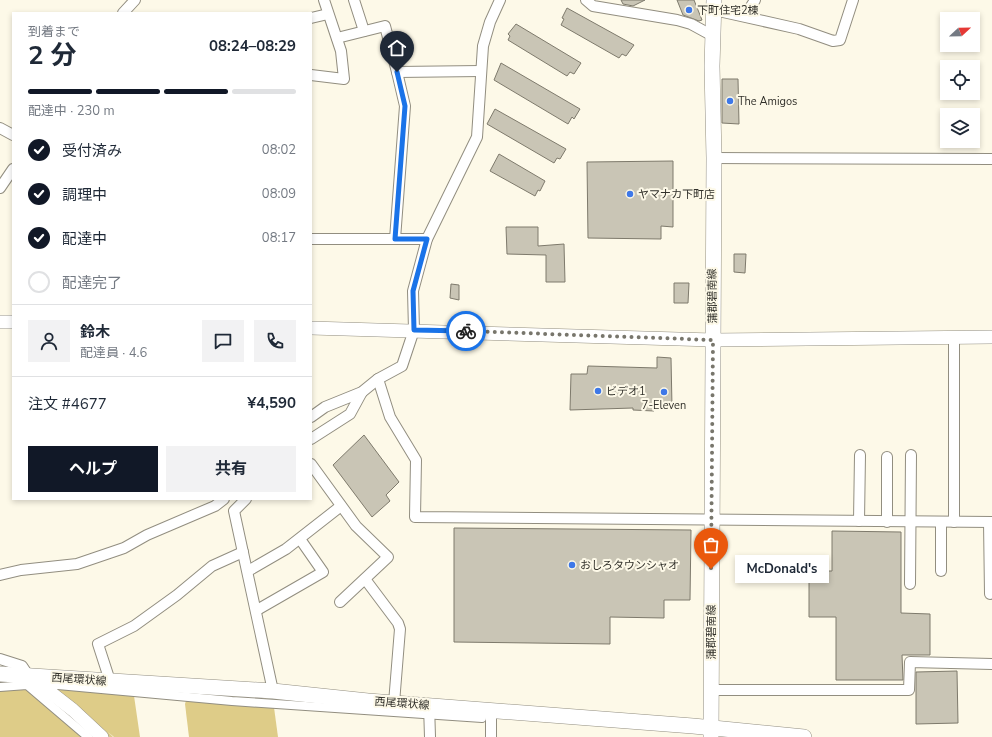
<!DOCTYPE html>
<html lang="ja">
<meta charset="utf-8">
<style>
body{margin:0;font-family:"Nunito Sans","Noto Sans JP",sans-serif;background:#f2f2f3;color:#1f2937;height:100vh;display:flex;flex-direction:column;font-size:15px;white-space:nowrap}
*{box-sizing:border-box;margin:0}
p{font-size:13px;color:#747a83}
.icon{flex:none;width:22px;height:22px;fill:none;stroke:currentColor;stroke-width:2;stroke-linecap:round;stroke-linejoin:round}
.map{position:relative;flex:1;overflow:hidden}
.details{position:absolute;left:12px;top:12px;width:300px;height:488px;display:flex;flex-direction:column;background:#fff;border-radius:0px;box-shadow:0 2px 6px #0003}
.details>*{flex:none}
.needle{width:26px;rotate:68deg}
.tools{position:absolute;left:940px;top:12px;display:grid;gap:8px}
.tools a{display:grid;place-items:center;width:40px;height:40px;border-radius:0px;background:#fff;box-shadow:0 2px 6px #0003;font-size:20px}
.pin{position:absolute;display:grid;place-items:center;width:34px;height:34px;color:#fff;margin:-41px -17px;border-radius:50% 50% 50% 0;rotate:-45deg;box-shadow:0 0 4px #0007}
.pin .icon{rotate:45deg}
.courier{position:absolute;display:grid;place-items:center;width:40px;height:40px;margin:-20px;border:3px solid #1a73e8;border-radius:50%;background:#fff;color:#222;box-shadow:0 1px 5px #0007}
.bubble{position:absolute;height:28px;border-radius:0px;background:#fff;box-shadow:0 2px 6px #0003;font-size:13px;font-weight:700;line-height:28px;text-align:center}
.overview em{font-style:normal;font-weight:700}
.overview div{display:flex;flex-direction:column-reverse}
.overview{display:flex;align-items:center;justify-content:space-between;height:68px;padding:0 16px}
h1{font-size:26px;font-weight:700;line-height:30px}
.bar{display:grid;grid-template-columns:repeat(4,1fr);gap:6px 4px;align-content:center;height:48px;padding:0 16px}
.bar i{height:5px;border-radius:3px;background:#e0e1e3}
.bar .current{background:#111827}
.bar p{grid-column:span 4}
.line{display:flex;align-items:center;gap:10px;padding:0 16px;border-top:1px solid #e0e1e3}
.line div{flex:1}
.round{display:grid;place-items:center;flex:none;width:42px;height:42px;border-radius:0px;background:#f2f2f3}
ol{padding:0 16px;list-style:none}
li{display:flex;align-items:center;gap:12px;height:44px}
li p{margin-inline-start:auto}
li .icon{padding:4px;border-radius:50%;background:#111827;color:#fff;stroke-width:4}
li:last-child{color:#747a83}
li i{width:22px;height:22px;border:2px solid #e0e1e3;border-radius:50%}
.action{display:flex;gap:8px;margin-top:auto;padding:8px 16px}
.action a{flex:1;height:46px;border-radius:0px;background:#111827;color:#fff;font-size:16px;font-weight:700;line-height:46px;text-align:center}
.action a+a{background:#f2f2f3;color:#1f2937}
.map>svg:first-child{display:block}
.green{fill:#decc88}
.building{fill:#c9c5b5;stroke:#7e7a6c}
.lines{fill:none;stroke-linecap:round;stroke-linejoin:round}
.pedestrian-casing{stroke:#928e80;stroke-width:10}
.minor-casing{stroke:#928e80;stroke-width:12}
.tertiary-casing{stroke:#928e80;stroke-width:14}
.secondary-casing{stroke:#928e80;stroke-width:16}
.pedestrian{stroke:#fff;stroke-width:8}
.minor{stroke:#fff;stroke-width:10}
.tertiary{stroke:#fff;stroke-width:13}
.secondary{stroke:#fff;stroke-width:15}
.done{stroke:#78766c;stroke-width:4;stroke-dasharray:0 7.2}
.route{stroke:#1a73e8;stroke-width:5}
.poi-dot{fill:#3e78e8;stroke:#fdf9e8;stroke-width:1.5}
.labels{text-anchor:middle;stroke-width:4;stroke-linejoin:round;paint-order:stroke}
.poi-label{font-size:11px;fill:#31302a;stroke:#fdf9e8;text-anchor:start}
.street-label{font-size:11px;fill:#31302a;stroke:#fdf9e8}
</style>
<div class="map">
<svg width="992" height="737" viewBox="0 0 992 737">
<rect width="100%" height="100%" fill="#fdf9e8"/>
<g class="green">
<path d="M0,681L133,689L140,737H114L108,732L113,737H0Z"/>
<path d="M188,694L273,700L278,737H189L185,704Z"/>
</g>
<g class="building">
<path d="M621,0H645L633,6L623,4Z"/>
<path d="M677,0H694L702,20L699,21L683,15Z"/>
<path d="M567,8L634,45L626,56L622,54L619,58L561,25L564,19L562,18Z"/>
<path d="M516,24L581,63L574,74L570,72L567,76L508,40L510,36L508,34Z"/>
<path d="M501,63L580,109L574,119L572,117L568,124L494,80Z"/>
<path d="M722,79H738L739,124L722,123Z"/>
<path d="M495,109L566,149L560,159L557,158L554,163L487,124Z"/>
<path d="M499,154L545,181L540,191L538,190L535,196L490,171Z"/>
<path d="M673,161V227L661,226V239L588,238L587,162Z"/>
<path d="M506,227H538V246L564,244L565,282H546V255L507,254Z"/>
<path d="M734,254H746L745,273L734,272Z"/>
<path d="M674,283H689L688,303H674Z"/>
<path d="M451,284L459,285V300L450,298Z"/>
<path d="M657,357L671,358L672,407H654V411L633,410V408L570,410L571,374H587L588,366L657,368Z"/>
<path d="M364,435L399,482L386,495L390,501L372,517L333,465Z"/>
<path d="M454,528L691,530L690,600H664V618L610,617V644L454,642Z"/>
<path d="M832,531L901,532V613L930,614V655H902L903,680H836V617H809V571H832Z"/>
<path d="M957,671L958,723L916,724V672Z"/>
</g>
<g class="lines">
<g class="pedestrian-casing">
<g id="pedestrian">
<path d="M0,687L27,685L88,737"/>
<path d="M53,689L47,684L232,701L482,718"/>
</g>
</g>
<g class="minor-casing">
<g id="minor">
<path d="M354,0L364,31"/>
<path d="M586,0L593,6L677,20L691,24L713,36"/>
<path d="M714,10L799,29L833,41L840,40L853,0"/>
<path d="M123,13L135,0"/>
<path d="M745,16L755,0"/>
<path d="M311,18L328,14"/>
<path d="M337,38L385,26L397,72L481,71"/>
<path d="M311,75L344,79L341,51L324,0"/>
<path d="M0,128L13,135"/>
<path d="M714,158L992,159"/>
<path d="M0,188L13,169"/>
<path d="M311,239H427"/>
<path d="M395,239L405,106L397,72"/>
<path d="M378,379L390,417L416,460L415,517L992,522"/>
<path d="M311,417L325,407L362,392L378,379L402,366L414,330L413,291L427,239L477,137L483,46L490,22L500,0"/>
<path d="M311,439L350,414L362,392"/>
<path d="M311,464L356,526L388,557L340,602"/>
<path d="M246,499L234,511L273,691"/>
<path d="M859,521L860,455"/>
<path d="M887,522V457"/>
<path d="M941,522V571"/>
<path d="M954,522V338"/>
<path d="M989,522L990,594"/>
<path d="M248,571L286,549L341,506"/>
<path d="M0,575L21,570L77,564L124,548L147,535L215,506L224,499"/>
<path d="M365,579L398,623L400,629L394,703"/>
<path d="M910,584L911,455"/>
<path d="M257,610L323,572L300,539"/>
<path d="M0,659L22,666L28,675"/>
<path d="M110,681L98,644L134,626L177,595L212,566L243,552"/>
<path d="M710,690H909L910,662L992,664"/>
<path d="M429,705L430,737"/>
<path d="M491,710V737"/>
</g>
</g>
<g class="tertiary-casing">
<g id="tertiary">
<path d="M0,322H13"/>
<path d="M311,328L713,340L992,337"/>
<path d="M28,675L73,710L102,737"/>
</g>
</g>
<g class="secondary-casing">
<g id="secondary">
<path d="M0,674L273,691L368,701L693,726L804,737"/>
<path d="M711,737L714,158L712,66L714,0"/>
</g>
</g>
<use href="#pedestrian" class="pedestrian"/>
<use href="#minor" class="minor"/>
<use href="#tertiary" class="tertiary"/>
<use href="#secondary" class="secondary"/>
</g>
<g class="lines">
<path class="done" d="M466,331L713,340L711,569"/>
<path class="route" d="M397,72L405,106L395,239H427L413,291L414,330L466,331"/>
</g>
<g class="poi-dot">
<circle cx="689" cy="10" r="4"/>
<circle cx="730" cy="101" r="4"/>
<circle cx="630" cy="194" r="4"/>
<circle cx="598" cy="391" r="4"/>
<circle cx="664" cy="392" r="4"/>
<circle cx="572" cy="565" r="4"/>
</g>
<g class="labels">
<g class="poi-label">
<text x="697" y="14">下町住宅2棟</text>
<text x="738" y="105">The Amigos</text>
<text x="638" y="198">ヤマナカ下町店</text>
<text x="606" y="395">ビデオ1</text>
<text x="664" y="409" text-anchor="middle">7-Eleven</text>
<text x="580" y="569">おしろタウンシャオ</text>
</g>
<g class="street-label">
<text transform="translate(712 296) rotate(-91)" y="4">蒲郡碧南線</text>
<text transform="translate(711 632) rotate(-90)" y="4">蒲郡碧南線</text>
<text transform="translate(79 679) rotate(4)" y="4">西尾環状線</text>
<text transform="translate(402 703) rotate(4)" y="4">西尾環状線</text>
</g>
</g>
</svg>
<div class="tools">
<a><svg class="needle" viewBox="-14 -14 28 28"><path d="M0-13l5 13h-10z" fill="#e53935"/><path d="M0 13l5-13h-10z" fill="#747a83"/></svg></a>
<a><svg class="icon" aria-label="locate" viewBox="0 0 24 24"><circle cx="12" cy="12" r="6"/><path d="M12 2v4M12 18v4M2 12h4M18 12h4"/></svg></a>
<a><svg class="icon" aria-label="layers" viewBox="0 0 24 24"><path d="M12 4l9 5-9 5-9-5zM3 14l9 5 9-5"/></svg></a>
</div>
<div class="pin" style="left:711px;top:569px;background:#ea580c"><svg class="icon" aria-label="bag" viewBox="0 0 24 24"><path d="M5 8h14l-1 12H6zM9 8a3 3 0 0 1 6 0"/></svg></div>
<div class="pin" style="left:397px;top:72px;background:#1f2937"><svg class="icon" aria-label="home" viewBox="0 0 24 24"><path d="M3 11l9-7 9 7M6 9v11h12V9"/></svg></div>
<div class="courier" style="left:466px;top:331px"><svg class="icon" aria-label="bike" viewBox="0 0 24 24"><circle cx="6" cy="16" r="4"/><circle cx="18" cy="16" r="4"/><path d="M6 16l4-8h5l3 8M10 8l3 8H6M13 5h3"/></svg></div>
<div class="bubble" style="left:735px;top:555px;width:94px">McDonald's</div>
<section class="details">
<div class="overview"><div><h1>2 分</h1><p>到着まで</p></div><em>08:24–08:29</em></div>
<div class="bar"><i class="current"></i><i class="current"></i><i class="current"></i><i></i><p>配達中 · 230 m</p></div>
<ol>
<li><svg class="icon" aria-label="check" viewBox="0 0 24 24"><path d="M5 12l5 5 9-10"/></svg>受付済み<p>08:02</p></li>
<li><svg class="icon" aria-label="check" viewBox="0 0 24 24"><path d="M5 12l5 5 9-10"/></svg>調理中<p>08:09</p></li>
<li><svg class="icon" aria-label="check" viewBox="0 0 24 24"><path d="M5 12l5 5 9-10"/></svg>配達中<p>08:17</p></li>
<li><i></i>配達完了</li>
</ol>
<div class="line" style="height:72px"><a class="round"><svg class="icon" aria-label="person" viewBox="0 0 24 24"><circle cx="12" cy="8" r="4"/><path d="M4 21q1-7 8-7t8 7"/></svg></a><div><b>鈴木</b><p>配達員 · 4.6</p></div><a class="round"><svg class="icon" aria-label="chat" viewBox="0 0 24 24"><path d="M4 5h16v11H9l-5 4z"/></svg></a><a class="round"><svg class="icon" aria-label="phone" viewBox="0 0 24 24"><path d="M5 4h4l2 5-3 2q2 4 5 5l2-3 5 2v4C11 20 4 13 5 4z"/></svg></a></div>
<div class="line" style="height:52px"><div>注文 #4677</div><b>¥4,590</b></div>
<div class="action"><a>ヘルプ</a><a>共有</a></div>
</section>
</div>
